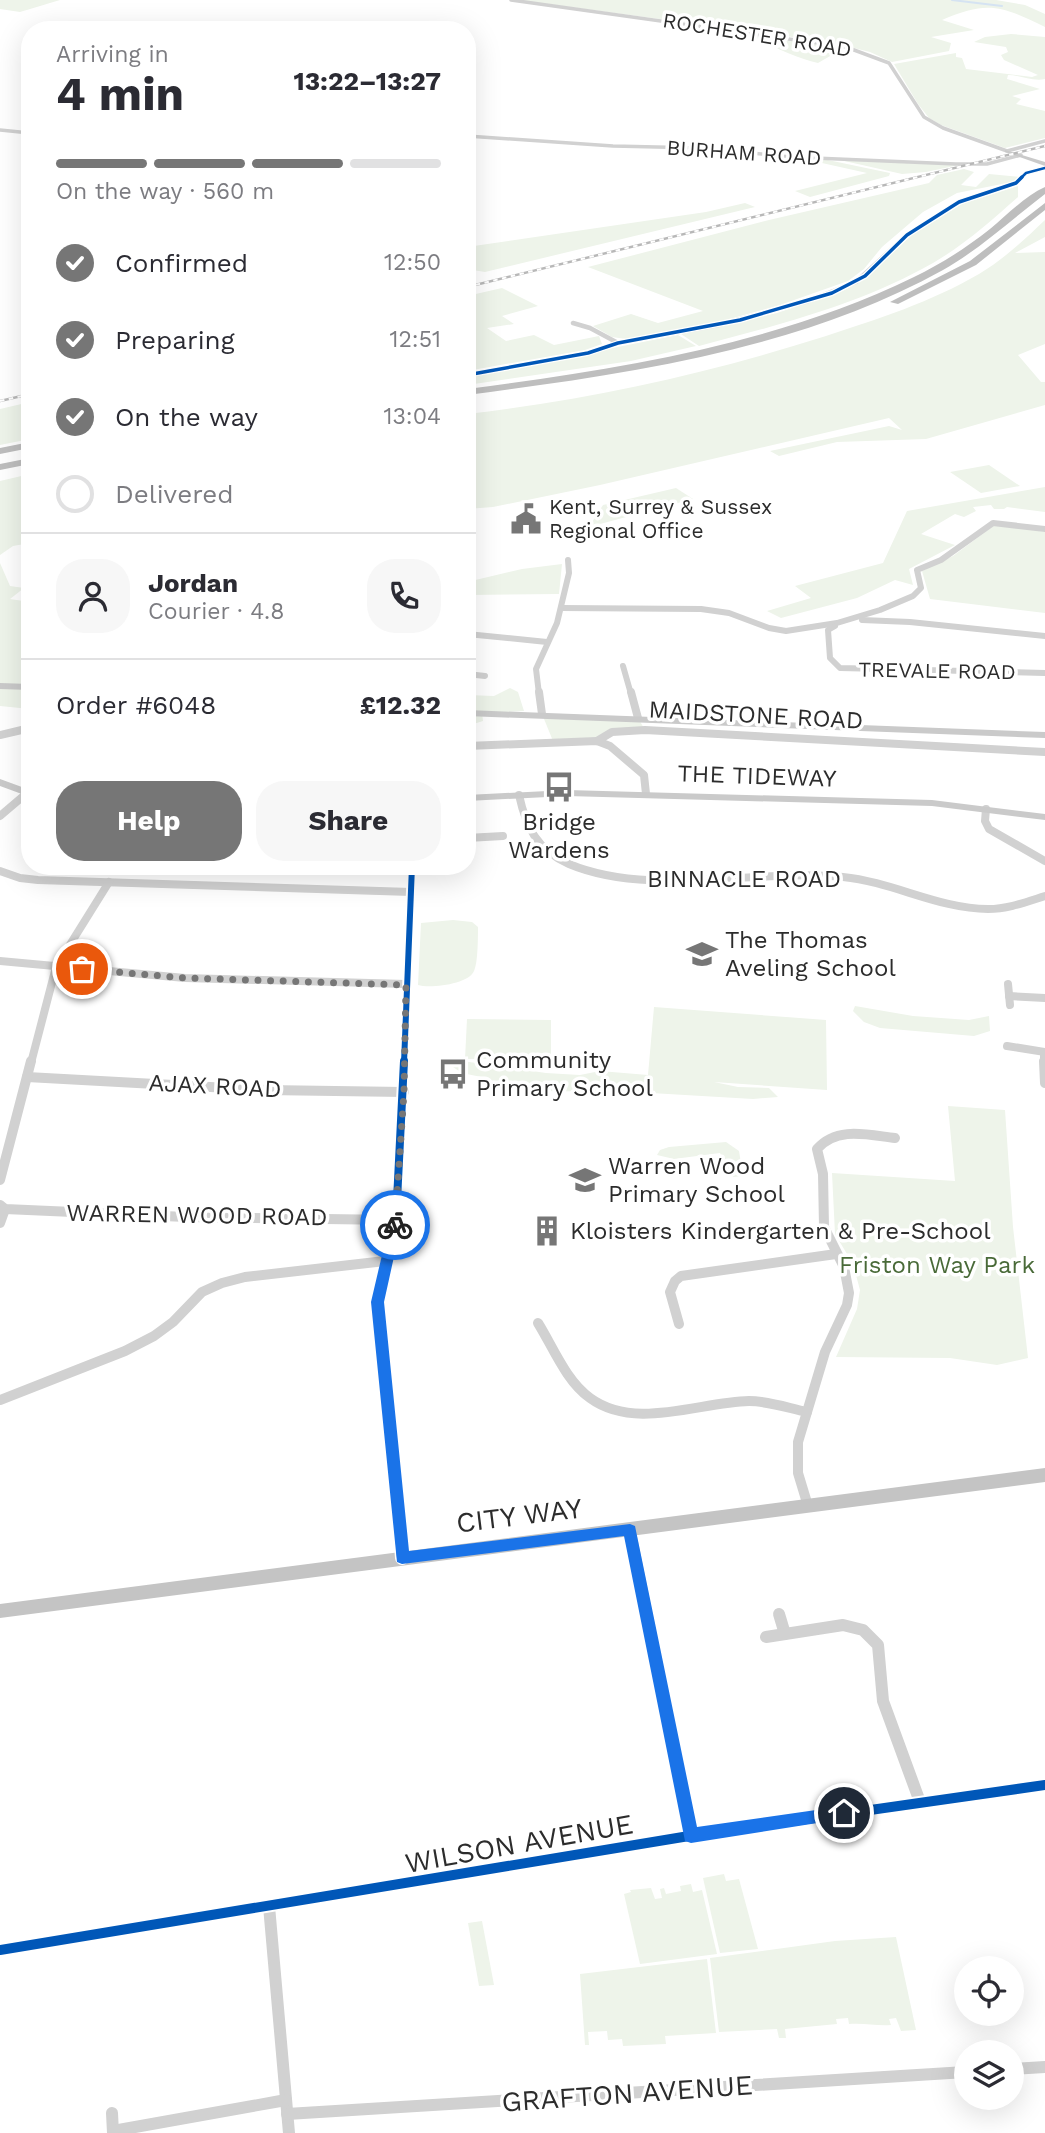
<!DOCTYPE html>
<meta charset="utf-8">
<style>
body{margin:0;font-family:"Work Sans",sans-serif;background:#f7f7f7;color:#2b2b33;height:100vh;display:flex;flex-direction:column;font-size:26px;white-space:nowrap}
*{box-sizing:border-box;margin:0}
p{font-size:23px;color:#7c7c81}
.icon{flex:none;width:38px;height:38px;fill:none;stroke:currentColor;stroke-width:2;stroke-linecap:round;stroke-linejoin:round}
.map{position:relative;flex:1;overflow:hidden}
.panel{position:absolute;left:21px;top:21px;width:455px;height:854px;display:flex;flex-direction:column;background:#fff;border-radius:28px;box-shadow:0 7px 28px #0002}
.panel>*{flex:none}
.buttons{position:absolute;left:954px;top:1956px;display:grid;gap:14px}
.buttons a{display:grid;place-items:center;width:70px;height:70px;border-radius:50%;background:#fff;box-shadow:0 7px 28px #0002;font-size:35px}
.pin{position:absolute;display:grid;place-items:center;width:60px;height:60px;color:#fff;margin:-30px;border:4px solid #fff;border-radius:50%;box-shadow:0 2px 7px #0007}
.courier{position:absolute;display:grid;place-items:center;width:70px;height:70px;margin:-35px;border:5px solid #1a73e8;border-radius:50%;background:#fff;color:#222;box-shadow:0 2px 9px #0007}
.headline em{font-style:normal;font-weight:700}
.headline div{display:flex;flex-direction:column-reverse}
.headline{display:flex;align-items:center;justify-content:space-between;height:119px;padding:0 35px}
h1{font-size:46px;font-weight:700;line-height:52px}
.bar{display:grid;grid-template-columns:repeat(4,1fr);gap:10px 7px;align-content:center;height:84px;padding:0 35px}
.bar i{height:9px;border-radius:5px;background:#e1e1e2}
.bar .on{background:#767676}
.bar p{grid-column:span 4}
.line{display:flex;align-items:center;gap:18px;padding:0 35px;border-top:2px solid #e1e1e2}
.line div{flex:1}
.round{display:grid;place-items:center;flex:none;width:74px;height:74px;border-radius:28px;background:#f7f7f7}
ol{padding:0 35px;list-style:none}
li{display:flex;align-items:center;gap:21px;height:77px}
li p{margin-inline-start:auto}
li .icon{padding:7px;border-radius:50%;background:#767676;color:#fff;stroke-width:4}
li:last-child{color:#7c7c81}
li i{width:38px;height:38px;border:4px solid #e1e1e2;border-radius:50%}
.button{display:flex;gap:14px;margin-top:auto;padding:14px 35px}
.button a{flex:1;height:80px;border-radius:28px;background:#767676;color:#fff;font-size:28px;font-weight:700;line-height:80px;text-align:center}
.button a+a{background:#f7f7f7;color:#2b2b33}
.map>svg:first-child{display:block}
.green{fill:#eef4ea}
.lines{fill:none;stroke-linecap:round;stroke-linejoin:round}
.stream{stroke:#d5e3f2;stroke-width:2}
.street-far5{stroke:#d1d1d1;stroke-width:3.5}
.street-far4{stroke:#d1d1d1;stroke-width:4.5}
.street-far3{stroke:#d1d1d1;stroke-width:6}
.street-far2{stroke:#d1d1d1;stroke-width:8}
.street-far1{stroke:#d1d1d1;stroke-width:10}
.street{stroke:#d1d1d1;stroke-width:12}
.secondary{fill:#cacaca;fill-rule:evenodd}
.primary{fill:#c4c4c4;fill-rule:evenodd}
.highway{fill:#bebebe;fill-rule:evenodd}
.rail-casing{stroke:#b8b8b8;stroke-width:2.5}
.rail{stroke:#fff;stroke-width:2;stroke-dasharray:4.5;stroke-linecap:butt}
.cycleway-far4-casing{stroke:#fff;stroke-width:4.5}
.cycleway-far3-casing{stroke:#fff;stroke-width:6}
.cycleway-far2-casing{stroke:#fff;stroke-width:10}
.cycleway-far1-casing{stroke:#fff;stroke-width:12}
.cycleway-casing{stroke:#fff;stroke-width:14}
.cycleway-far4{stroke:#0057b8;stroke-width:2.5}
.cycleway-far3{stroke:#0057b8;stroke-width:3.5}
.cycleway-far2{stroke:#0057b8;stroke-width:6}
.cycleway-far1{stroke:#0057b8;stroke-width:8}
.cycleway{stroke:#0057b8;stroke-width:10}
.route{fill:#1a73e8}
.done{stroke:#767676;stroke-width:7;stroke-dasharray:0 12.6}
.labels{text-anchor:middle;stroke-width:7;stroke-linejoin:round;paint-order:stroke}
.far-street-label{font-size:21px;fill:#2c2c2c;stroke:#fff}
.far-poi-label{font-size:21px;fill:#2c2c2c;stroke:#fff;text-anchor:start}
.street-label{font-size:24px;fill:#2c2c2c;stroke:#fff}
.poi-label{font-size:24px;fill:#2c2c2c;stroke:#fff;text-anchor:start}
.park-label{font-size:24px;fill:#496a38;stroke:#fff}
.near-street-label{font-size:28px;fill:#2c2c2c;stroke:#fff}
</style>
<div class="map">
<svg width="1045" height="2133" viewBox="0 0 1045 2133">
<rect width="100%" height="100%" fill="#fff"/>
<g class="green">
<path d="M0,0H60L20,12L0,9Z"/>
<path d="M518,0H996L1025,5L1045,14V27C1002,6 988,0 942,20L974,30L931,37L951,43L949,51L892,62L870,52L846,46L786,36Z"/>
<path d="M750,34L844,48L818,63C795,58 770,46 750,34Z"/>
<path d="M1011,34L1045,37V79C1033,82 1020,75 1008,75L1007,79L1040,89L1012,96L1021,99L1016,104L1045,111V138L1005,148L941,125L929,118L918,104L894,64L956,53V57L962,58L966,69L1032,77L1038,75L1004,60L1001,55L1008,52L1006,47L974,42L985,37Z"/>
<path d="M804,159H823L890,173L889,176L810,197L795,191L867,173Z"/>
<path d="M840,160L959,165L926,172L902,174Z"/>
<path d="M964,169L974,172L961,185L976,187L989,174L1020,177L1012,182L957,193L923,212L882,247L864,269L848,281L780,305L711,324L626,339L612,337L593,326L631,314L658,323L703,311L588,267L769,220L929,183L937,175Z"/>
<path d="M1018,186V197C991,221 964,245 933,263C861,304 779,325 699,346L681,334L777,313L842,291L860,282L912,235L962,204Z"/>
<path d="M745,203L755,207L485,272L467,269V247L706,212Z"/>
<path d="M1045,220V237L1015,253L1045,252V344L1018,355L1041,382H1045V405L926,439L837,442L779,456L770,451L889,426L902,430L889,418L600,485L493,507L467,509V414C588,400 710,373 826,336C878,319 931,302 979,274C1004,259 1024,240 1045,220Z"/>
<path d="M502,288L538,306L502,316L514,324L487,328L506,341L534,335L554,345L599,336L602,344L585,350L467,371V296Z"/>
<path d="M678,335L696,346L631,361L467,385V377Z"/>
<path d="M30,402V439L0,445V409Z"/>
<path d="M989,465L1020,486L981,493L950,472Z"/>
<path d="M30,474V543L13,546L0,555V481Z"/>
<path d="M1045,487V512L1007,507L1004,509H994L991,505L973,507L976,511L964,517L955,514L921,534L955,545L909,569L913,585L895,580L857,598L781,618L767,611L811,598L795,586L883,563L907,511Z"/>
<path d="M676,488L693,499L589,527L603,505Z"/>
<path d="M996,524L1045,532V613L930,599L922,571L953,556Z"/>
<path d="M0,563L10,586L24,588L10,599L30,602V709L0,706Z"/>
<path d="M562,564L559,594L467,595V582L522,569Z"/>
<path d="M510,688L518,692L524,711L482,713L483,721L467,726V695L494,696Z"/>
<path d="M542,714L638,718L645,730H626L597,741H553Z"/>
<path d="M453,920L472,922L478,927C478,937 478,963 474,971C469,984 430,989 418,985L421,923Z"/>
<path d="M855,1006L913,1016L969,1020L989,1016L990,1031L974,1036L880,1028L864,1022L853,1011Z"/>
<path d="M654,1007L826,1020L827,1090L714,1082L738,1087L769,1088L778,1097L753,1099L634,1092L541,1091L505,1087L486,1078L462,1073L453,1067L455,1062L462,1061L546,1073L580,1075L600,1071L648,1075Z"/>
<path d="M467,1019L551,1020V1058L465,1059Z"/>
<path d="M948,1106L1005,1110L1013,1227L1028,1358L997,1365L950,1358L836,1357L857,1309L860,1290L853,1264L835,1234L832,1173L955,1181Z"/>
<path d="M726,1142L739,1151L743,1176L733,1177L720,1153L674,1159L657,1155L660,1150L669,1147Z"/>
<path d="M724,1874L726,1881L739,1879L758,1949L720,1953L703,1878Z"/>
<path d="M691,1884L693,1892L702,1890L717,1954L640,1964L624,1894L631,1892L630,1890L651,1888L655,1899L662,1898L660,1889L664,1888L666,1894L681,1891L680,1886Z"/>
<path d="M482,1921L494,1985L479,1986L468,1923Z"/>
<path d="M896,1937L916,2030L901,2031L896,2018L889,2019L891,2025C876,2026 866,2023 849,2024L848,2018L836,2019L837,2024L785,2029L786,2038H779L777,2029L719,2032L710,1958L835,1941Z"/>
<path d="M707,1959L716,2033L665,2036L666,2044L623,2046L622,2039L608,2040L607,2031L588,2032L589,2045H585L580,1974Z"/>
</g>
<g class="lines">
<path class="stream" d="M952,0L1002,6"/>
<g class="street-far5">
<path d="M511,0L846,47L889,63L924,117L943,128L1007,151L1045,141"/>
<path d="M0,130L30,133"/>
<path d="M467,136L613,146L700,148L791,157L956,164H987L1021,155"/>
<path d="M1020,179L1026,173L1045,168"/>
</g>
<path class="street-far4" d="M573,323L590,328L618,343L718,325L808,301L856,282L907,235L959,202L1016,183L1022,177"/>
<g class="street-far3">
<path d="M561,608L701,609L729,613L769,628L786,631L837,623L880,610L913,596L921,588L917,570L941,560L993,523L1045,529"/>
<path d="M862,620L910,622L1045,636"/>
<path d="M835,626L828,630L830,658L840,668L1045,673"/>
<path d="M467,634L547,642"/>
<path d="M623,666L631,694"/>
<path d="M467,674L485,676"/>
<path d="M539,694L536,669L557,623L569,573L568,560"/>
</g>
<g class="street-far2">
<path d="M539,692L542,714"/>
<path d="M631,692L638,718"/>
<path d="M0,735L30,728"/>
<path d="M597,741L612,732L645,730L1045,752"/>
<path d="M467,746L597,741L610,746L644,775L646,794"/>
<path d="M519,795C526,827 537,850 569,864C650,898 757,868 843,877C893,882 939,909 988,909C1008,909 1026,902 1045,896"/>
<path d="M986,809L985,821L989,829L1045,861"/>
<path d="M0,816L27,793"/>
<path d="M467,838L503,836"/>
<path d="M0,871L20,878L38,880L411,892"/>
<path d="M0,961L185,978L406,984"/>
<path d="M1008,984L1010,1005"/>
<path d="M1009,996L1045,998"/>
<path d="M1007,1046L1045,1052"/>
<path d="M1044,1052V1063"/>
<path d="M31,1063L56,967L109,882"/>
<path d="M404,1063L412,866"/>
</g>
<g class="street-far1">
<path d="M1044,1061L1045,1083"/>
<path d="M27,1077L266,1090L404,1092"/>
<path d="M0,1180L31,1061"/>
<path d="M0,1205L5,1209L186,1217L396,1220"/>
<path d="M0,1223L5,1209"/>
<path d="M538,1323C553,1347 566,1381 590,1398C635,1431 699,1402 749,1401C768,1401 788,1408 807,1412"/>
<path d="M679,1324L670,1292L675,1281L681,1276L836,1254"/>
<path d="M0,1400L125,1351L154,1336L173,1322L202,1292L222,1283L245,1277L385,1261"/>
<path d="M808,1506L798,1473V1442L825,1352L847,1305L849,1293L844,1267L824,1227L823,1174L817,1149C837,1126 868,1135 895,1138"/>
<path d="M630,1530L631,1534"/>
<path d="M400,1534L378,1302L396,1220L404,1061"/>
</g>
<g class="street">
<path d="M400,1532L402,1558"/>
<path d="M630,1532L691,1836"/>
<path d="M779,1614L785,1634"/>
<path d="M766,1637L843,1625L863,1630L878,1645L883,1701L920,1802"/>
<path d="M269,1906L289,2133"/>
<path d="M0,1950L689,1836L1045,1785"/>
<path d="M1012,2069L1045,2067"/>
<path d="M112,2113L113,2133"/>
<path d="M287,2114L966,2072"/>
<path d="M113,2131L286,2100"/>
</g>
<g class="secondary">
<path d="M1005,150L1045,162V166L1005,152Z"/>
<path d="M0,683L30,684V690L0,689Z"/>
<path d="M467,710L1045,732V738L467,716Z"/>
<path d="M0,779L30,790V797L0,786Z"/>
<path d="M567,790L932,800L1045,814V820L932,806L567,796L467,801V795Z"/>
</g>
<path class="primary" d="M1045,1468V1482L0,1618V1604Z"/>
<g class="highway">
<path d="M1045,187V194C1011,220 980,249 943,270C799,350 628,374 467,395V389C620,369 774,345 914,277C941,264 966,248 990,229C1007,215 1025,196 1045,187Z"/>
<path d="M1045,203V210L976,265L898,304L890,302L970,261Z"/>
<path d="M30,442V448L0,454V448Z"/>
<path d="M30,458V464L0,470V464Z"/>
</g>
<g class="rail-casing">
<g id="rail">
<path d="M467,287L1045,146"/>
<path d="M0,401L30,394"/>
</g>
</g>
<use href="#rail" class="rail"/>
<g class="cycleway-far4-casing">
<path id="cycleway-far4" d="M1020,179L1026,173L1045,168"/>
</g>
<g class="cycleway-far3-casing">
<path id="cycleway-far3" d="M467,375L588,353L618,343L740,320L832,293L865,276L907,235L959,202L1016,183L1022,177"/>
</g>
<g class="cycleway-far2-casing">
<path id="cycleway-far2" d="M404,1063L412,866"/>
</g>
<g class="cycleway-far1-casing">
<path id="cycleway-far1" d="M400,1534L378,1302L396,1220L404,1061"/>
</g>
<g class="cycleway-casing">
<g id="cycleway">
<path d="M400,1532L402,1558"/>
<path d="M0,1950L689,1836L1045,1785"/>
</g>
</g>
<use href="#cycleway-far4" class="cycleway-far4"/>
<use href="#cycleway-far3" class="cycleway-far3"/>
<use href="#cycleway-far2" class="cycleway-far2"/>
<use href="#cycleway-far1" class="cycleway-far1"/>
<use href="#cycleway" class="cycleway"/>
</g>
<path class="route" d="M395,1221L401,1225L384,1302L409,1551L630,1524L635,1526L697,1827L844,1806L849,1808L852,1813L849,1818L691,1843L685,1841L624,1536L402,1564L397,1562L371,1302L389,1225Z"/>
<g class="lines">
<path class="done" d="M82,969L185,978L406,985L404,1092L395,1225"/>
</g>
<defs>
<g id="civic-bare" transform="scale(2.415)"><path d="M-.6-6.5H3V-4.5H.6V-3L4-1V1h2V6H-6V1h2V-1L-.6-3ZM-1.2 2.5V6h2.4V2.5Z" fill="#767676" stroke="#fff" stroke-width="2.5" paint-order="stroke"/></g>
<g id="bus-bare" transform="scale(2.415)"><path d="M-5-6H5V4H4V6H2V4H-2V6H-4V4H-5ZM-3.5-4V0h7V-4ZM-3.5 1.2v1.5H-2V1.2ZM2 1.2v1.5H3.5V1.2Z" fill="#767676" stroke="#fff" stroke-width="2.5" paint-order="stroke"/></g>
<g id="school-bare" transform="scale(2.415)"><path d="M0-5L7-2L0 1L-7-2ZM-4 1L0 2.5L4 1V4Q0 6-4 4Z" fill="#767676" stroke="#fff" stroke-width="2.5" paint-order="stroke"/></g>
<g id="building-bare" transform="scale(2.415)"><path d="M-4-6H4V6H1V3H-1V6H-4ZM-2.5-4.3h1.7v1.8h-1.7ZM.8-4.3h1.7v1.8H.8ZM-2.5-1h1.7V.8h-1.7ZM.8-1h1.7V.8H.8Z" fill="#767676" stroke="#fff" stroke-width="2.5" paint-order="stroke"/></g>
</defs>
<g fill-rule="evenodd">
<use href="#civic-bare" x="526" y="519"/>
<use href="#bus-bare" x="559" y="787"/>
<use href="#school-bare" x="702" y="954"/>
<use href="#bus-bare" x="453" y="1074"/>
<use href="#school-bare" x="585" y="1180"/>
<use href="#building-bare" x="547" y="1231"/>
</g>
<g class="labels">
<g class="far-street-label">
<text transform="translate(757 35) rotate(9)" y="7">ROCHESTER ROAD</text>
<text transform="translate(744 153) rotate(4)" y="7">BURHAM ROAD</text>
<text transform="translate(937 671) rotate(1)" y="7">TREVALE ROAD</text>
</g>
<g class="far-poi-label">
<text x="549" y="514">Kent, Surrey &amp; Sussex<tspan x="549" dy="24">Regional Office</tspan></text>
</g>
<g class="street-label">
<text transform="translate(756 715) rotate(3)" y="8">MAIDSTONE ROAD</text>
<text transform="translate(757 776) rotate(2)" y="8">THE TIDEWAY</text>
<text x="744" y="887">BINNACLE ROAD</text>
<text transform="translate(215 1086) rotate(3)" y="8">AJAX ROAD</text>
<text transform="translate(197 1215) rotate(1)" y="8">WARREN WOOD ROAD</text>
</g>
<g class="poi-label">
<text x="559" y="830" text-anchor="middle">Bridge<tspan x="559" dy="28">Wardens</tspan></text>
<text x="725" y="948">The Thomas<tspan x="725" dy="28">Aveling School</tspan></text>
<text x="476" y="1068">Community<tspan x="476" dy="28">Primary School</tspan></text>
<text x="608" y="1174">Warren Wood<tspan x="608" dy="28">Primary School</tspan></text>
<text x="570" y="1239">Kloisters Kindergarten &amp; Pre-School</text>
</g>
<g class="park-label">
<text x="937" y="1273">Friston Way Park</text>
</g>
<g class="near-street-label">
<text transform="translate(519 1515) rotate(-7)" y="10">CITY WAY</text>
<text transform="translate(519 1843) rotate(-10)" y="10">WILSON AVENUE</text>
<text transform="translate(627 2093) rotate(-4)" y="10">GRAFTON AVENUE</text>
</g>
</g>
</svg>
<div class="buttons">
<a><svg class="icon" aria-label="locate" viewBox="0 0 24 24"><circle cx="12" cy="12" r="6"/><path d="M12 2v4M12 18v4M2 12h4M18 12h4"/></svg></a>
<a><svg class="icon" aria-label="layers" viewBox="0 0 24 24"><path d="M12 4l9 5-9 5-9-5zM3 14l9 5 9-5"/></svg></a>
</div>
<div class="pin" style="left:82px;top:969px;background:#ea580c"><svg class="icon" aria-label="bag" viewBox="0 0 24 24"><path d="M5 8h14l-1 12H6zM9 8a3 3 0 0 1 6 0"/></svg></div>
<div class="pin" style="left:844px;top:1813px;background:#1f2937"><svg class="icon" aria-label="home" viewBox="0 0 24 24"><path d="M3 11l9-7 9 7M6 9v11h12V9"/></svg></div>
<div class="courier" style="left:395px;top:1225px"><svg class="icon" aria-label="bike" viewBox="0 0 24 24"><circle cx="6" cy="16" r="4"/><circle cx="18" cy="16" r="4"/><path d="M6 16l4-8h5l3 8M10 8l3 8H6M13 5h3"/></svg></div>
<section class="panel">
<div class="headline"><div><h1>4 min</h1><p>Arriving in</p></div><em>13:22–13:27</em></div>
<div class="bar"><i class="on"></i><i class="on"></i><i class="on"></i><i></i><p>On the way · 560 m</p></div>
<ol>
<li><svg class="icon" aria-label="check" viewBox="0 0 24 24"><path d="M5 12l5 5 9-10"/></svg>Confirmed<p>12:50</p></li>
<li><svg class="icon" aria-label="check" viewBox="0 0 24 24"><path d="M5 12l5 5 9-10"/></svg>Preparing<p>12:51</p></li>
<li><svg class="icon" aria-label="check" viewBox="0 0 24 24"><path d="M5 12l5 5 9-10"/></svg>On the way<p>13:04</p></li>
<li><i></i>Delivered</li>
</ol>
<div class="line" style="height:126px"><a class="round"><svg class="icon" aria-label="person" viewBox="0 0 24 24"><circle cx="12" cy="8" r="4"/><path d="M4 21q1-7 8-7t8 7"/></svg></a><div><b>Jordan</b><p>Courier · 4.8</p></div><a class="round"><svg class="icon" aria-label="phone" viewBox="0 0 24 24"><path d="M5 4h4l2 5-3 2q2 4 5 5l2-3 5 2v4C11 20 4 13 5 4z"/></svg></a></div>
<div class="line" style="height:91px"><div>Order #6048</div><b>£12.32</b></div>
<div class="button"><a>Help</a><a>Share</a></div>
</section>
</div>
